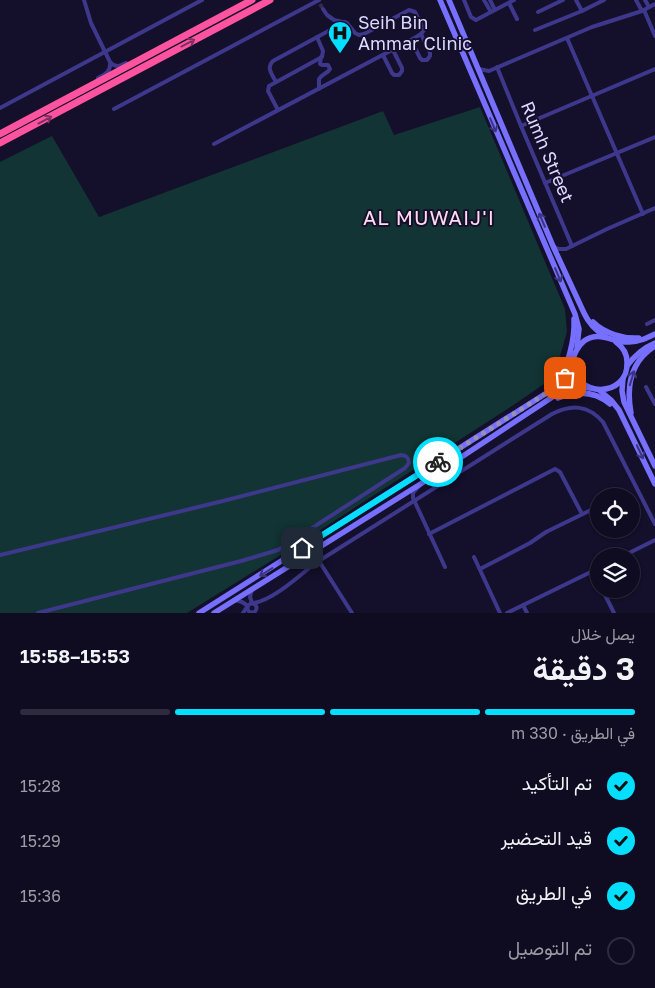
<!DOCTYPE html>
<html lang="ar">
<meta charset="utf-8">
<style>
body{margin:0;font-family:"Golos Text",Vazirmatn,sans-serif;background:#181429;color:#f1f3f6;direction:rtl;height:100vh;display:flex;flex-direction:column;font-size:19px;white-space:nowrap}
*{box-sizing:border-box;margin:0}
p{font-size:16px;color:#9b9ba5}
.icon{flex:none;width:28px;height:28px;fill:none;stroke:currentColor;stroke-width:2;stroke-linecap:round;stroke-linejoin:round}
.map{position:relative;height:613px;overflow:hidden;direction:ltr}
.sheet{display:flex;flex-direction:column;background:#0f0b20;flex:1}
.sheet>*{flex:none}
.tools{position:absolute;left:590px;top:488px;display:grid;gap:10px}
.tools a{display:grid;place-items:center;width:50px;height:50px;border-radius:50%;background:#0f0b20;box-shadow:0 1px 4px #0004,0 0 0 1px #2f2b3e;font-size:25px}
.pin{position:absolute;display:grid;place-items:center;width:42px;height:42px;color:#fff;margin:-21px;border-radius:10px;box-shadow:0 2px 8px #0006}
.courier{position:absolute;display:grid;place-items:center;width:50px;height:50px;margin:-25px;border:4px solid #04deff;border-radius:50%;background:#fff;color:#222;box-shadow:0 1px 6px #0007}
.summary em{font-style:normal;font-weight:600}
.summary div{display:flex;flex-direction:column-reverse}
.summary{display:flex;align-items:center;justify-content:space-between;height:85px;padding:0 20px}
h1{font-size:32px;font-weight:600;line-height:38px}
.bar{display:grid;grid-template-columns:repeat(4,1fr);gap:8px 5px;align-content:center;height:60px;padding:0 20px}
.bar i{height:6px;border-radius:4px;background:#2f2b3e}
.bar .on{background:#04deff}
.bar p{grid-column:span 4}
ol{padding:0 20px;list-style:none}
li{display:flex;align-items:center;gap:15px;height:55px}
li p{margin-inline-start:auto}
li .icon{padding:5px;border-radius:50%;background:#04deff;color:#111;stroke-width:4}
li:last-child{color:#9b9ba5}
li i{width:28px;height:28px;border:2px solid #2f2b3e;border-radius:50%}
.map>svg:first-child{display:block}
.green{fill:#123434}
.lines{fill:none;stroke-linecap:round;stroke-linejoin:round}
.street-tunnel{stroke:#322d4a;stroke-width:4;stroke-dasharray:4 2;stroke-linecap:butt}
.street{stroke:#3d388b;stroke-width:4}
.secondary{stroke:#766fff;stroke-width:5.5}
.highway{stroke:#ff53a0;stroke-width:7}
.oneway{stroke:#7e2e5f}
.oneway2{stroke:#3b357f}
.done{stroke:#9792b4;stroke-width:5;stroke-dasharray:0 9}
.route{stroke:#04deff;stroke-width:6}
.labels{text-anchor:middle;stroke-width:4;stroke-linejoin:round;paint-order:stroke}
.poi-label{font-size:18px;fill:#ddd8ff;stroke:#140f2a;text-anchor:start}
.street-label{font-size:18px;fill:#ddd8ff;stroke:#140f2a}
.quarter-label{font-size:20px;letter-spacing:1px;fill:#ffdaf0;stroke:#140f2a}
</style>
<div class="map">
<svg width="655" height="613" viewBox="0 0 655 613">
<rect width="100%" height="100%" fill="#140f2a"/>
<path class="green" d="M480,107L565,309L567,332L554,377L518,402L305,540L187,613H0V162L52,136L99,217L383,111L394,135Z"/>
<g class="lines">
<path class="street-tunnel" d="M320,4L323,9"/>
<g class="street">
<path d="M84,0L91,23L110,62C111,72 105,74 98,78"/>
<path d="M464,0L471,17L476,20L514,0"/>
<path d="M484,0L491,12"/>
<path d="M490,0L495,10"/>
<path d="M576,0L582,11"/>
<path d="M636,0L642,11"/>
<path d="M645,0L649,7"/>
<path d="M509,3L517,19"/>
<path d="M644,10L655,36"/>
<path d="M538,12L563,0"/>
<path d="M535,30L582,11L604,0"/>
<path d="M567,38L643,214"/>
<path d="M411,40L420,58L422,60H427L430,56V53L421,34"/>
<path d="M383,55L392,73L394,75H399L402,71V68L393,50"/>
<path d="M110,62C115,68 120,66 126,63"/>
<path d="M497,67L521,126L572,246"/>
<path d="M479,69L489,71L592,27L642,11L655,4"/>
<path d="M276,82C272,74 266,68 273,61L345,22"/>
<path d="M319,89V79C322,74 328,73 330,69L328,65H322L320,64L321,57"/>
<path d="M0,108L202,0"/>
<path d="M114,109L319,0"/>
<path d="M278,110L268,91L269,86L322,57L323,51L317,37"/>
<path d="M521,126L655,69"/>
<path d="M214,144L411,40L421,34L424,30L415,12L409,10L364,34L359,35L355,33L347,23L334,20L327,15L323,9"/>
<path d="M545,183L655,137"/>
<path d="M554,247L559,249H566L607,229L655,208"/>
<path d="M647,324L655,320"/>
<path d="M646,387L655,404"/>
<path d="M419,486L413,493V498L445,567"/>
<path d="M429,534L555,469L560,472L582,514"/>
<path d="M0,555L223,501L401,455C406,455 409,458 409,463L405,468L278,550L241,561L38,613"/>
<path d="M623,556L655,540"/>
<path d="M474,557L500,613"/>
<path d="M319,561L352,613"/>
<path d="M480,569L530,543L546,532L591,510"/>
<path d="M593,571L599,582"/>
<path d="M252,589L250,597L252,603"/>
<path d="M602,589L614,613"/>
<path d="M235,600L242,602L248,606"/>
<path d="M253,603C272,601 299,576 314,564L552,414C572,404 588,405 603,422L655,524"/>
<circle cx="252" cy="608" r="4.5"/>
<path d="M523,605L527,613"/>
<path d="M243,613L247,607"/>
<path d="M507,613L599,568"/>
</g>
<g class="secondary">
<path d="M440,0L575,314L579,329L577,347"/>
<path d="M449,0L553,246L584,313C589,324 595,330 605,336"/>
<path d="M593,322C604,333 623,339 639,338"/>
<path d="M573,362C573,399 629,398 627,362C627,354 623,347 616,342"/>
<path d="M627,366C635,355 643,348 655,343"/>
<path d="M623,378L622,391L624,402L655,466"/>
<path d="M556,384C568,369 575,338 574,319"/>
<path d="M599,390L611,400L619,410L655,484"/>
<path d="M558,398C576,391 594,390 610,404"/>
<path d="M631,413C626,386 631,361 655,346"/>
<path d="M199,613L556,387C561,383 565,378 568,372C573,362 574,349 584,341C600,330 613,343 629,342C639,342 647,338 655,334"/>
<path d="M214,613L419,485L557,394L575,387L591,388"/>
</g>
<g class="highway">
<path d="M0,134L252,0"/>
<path d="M0,143L270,0"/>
</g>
</g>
<defs><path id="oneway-shaft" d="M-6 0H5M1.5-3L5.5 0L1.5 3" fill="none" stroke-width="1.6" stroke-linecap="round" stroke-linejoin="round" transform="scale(1.25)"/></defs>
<g class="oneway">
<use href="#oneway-shaft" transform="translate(188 43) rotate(-28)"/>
<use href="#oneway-shaft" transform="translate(45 120) rotate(-28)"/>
</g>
<g class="oneway2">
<use href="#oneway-shaft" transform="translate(493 125) rotate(67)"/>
<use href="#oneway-shaft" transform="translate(542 220) rotate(-113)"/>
<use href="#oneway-shaft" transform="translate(558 275) rotate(67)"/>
<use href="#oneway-shaft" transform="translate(632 378) rotate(-73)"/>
<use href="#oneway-shaft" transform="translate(640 452) rotate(65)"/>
<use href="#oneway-shaft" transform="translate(266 572) rotate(148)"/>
</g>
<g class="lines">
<path class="done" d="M438,462L556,387L565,378"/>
<path class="route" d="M302,548L438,462"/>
</g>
<defs>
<g id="hospital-pin" transform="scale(1.25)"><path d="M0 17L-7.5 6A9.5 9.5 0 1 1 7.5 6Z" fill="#04deff" stroke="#140f2a"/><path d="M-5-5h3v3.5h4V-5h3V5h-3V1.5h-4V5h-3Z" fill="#111"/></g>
</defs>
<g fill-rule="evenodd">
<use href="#hospital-pin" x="340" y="33"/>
</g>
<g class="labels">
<g class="poi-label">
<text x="358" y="29">Seih Bin<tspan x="358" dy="21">Ammar Clinic</tspan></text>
</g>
<g class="street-label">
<text transform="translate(547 152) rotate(67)" y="6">Rumh Street</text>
</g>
<g class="quarter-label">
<text x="429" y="225">AL MUWAIJ'I</text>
</g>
</g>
</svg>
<div class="tools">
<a><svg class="icon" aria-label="locate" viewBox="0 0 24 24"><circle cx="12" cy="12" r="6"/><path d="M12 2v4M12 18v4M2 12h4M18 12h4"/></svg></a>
<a><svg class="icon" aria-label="layers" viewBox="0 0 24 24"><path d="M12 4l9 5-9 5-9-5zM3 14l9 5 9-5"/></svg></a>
</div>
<div class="pin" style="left:565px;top:378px;background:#ea580c"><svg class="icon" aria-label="bag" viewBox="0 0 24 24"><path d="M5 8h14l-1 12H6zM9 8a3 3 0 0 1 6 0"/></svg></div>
<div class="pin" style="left:302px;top:548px;background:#1f2937"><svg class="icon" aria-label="home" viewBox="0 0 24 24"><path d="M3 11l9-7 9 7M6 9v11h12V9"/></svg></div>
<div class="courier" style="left:438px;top:462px"><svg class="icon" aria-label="bike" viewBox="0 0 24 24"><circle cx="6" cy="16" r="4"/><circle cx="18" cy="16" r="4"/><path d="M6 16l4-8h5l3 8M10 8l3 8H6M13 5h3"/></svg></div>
</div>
<section class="sheet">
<div class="summary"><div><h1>3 دقيقة</h1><p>يصل خلال</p></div><em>15:53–15:58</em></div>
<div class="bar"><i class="on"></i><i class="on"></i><i class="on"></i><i></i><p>في الطريق · 330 m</p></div>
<ol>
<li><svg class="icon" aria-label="check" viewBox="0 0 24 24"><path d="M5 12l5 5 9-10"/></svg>تم التأكيد<p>15:28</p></li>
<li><svg class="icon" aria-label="check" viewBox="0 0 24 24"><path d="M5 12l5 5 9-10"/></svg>قيد التحضير<p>15:29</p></li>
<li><svg class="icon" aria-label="check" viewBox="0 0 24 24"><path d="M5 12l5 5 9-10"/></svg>في الطريق<p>15:36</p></li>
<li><i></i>تم التوصيل</li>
</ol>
</section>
